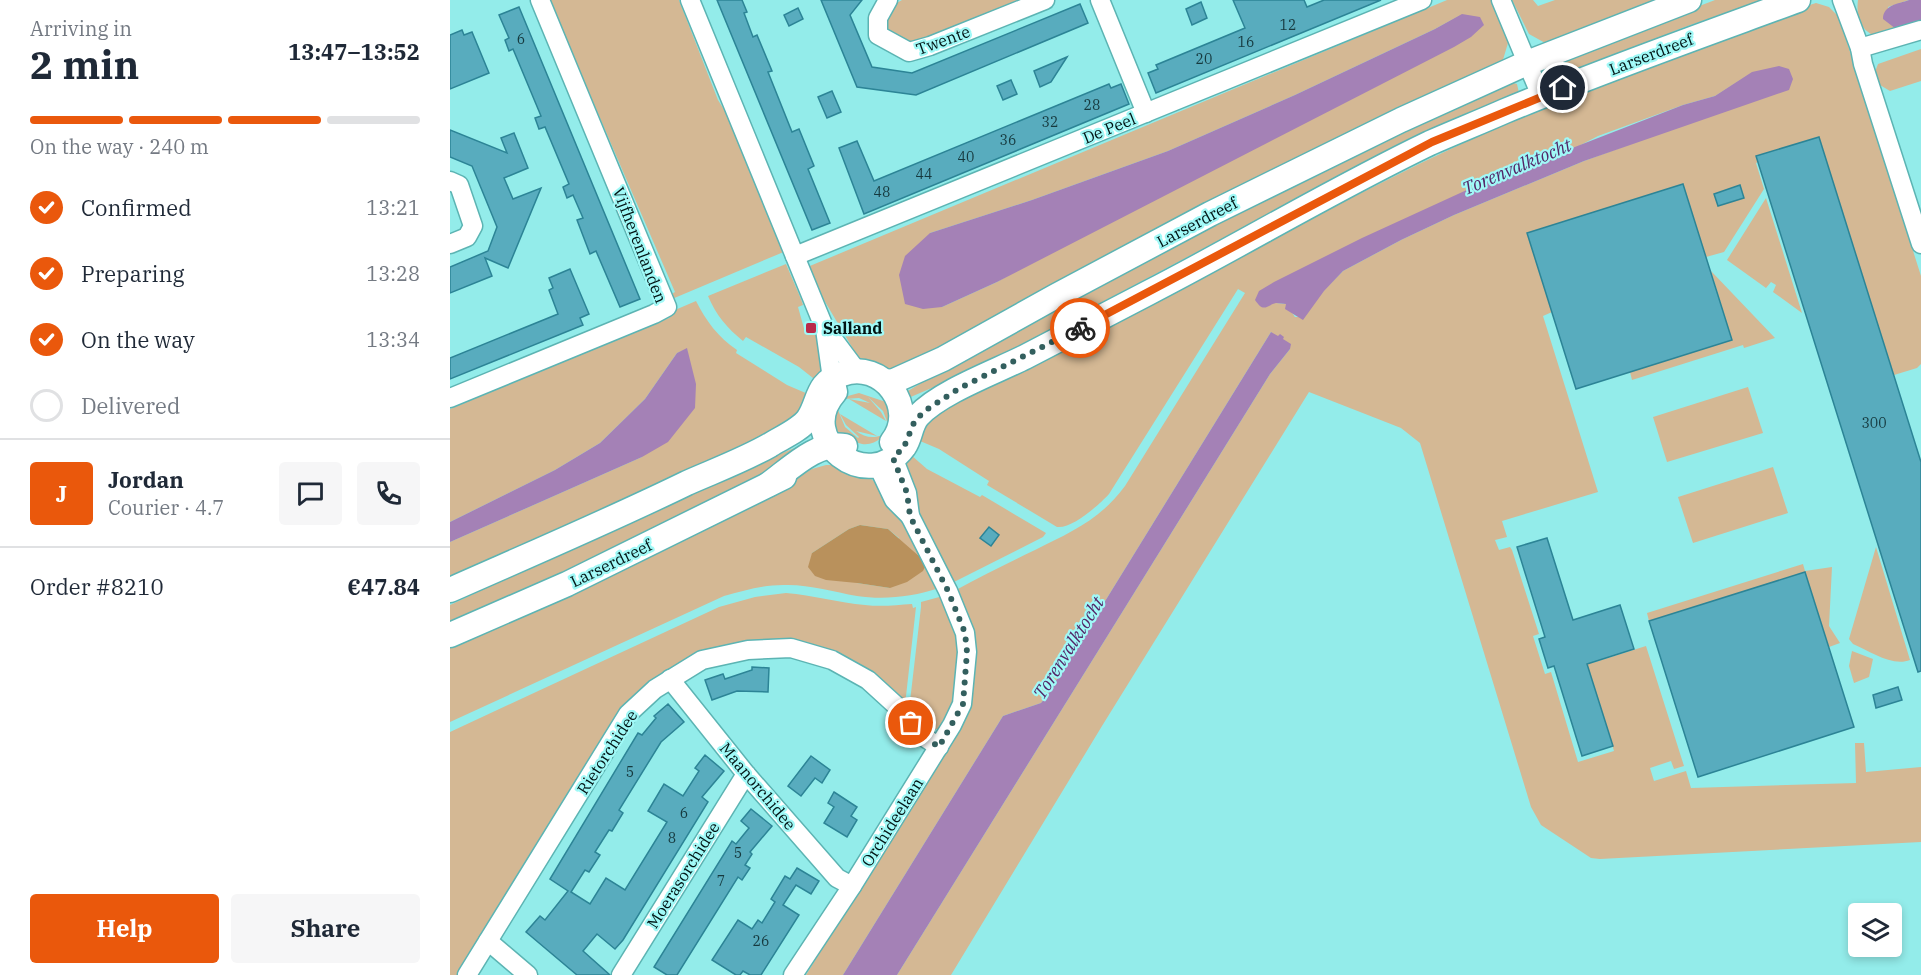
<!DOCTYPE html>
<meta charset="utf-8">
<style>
body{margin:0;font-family:"IBM Plex Serif",serif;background:#f6f6f7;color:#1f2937;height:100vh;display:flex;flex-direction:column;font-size:22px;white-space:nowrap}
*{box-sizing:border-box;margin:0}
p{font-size:20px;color:#747a83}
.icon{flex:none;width:33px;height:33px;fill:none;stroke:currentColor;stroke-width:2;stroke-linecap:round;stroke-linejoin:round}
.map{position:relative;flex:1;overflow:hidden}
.side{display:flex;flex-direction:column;background:#fff;width:450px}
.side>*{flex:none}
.tools{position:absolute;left:1398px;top:903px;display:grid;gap:12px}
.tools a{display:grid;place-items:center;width:54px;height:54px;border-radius:6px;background:#fff;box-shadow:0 3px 9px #0003;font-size:30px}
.pin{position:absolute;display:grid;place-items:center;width:51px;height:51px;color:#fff;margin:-26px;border:3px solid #fff;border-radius:50%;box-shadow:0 2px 6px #0007}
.courier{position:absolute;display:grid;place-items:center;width:60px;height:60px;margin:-30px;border:4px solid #ea580c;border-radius:50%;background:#fff;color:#222;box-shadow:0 2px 8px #0007}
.overview em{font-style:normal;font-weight:700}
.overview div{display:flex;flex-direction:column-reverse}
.overview{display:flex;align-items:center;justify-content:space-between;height:102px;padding:0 30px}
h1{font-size:39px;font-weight:700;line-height:45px}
.bar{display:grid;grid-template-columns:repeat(4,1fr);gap:9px 6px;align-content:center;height:72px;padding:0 30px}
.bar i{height:8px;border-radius:4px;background:#e0e1e3}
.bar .active{background:#ea580c}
.bar p{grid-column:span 4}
.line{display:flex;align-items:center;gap:15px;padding:0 30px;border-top:2px solid #e0e1e3}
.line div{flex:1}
.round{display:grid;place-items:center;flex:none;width:63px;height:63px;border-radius:6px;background:#f6f6f7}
ol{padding:0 30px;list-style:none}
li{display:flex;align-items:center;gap:18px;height:66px}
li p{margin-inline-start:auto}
li .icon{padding:6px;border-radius:50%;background:#ea580c;color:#fff;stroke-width:4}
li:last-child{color:#747a83}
li i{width:33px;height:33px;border:3px solid #e0e1e3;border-radius:50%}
.primary-button{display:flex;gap:12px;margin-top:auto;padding:12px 30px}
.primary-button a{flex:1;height:69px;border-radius:6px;background:#ea580c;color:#fff;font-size:24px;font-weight:700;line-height:69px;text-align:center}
.primary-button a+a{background:#f6f6f7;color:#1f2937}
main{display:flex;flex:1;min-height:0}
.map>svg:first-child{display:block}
.green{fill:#d4b894;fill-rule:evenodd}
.forest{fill:#b9915c}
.water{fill:#a481b6}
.building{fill:#58acbe;stroke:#2c8496;stroke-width:1.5}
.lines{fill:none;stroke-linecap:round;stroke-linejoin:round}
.minor-casing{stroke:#5cb4b3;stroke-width:21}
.major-casing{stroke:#5cb4b3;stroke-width:27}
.minor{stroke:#fff;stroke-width:18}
.major{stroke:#fff;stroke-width:24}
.done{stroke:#335f5e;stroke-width:6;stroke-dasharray:0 10.8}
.route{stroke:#ea580c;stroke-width:8}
.poi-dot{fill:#ba294a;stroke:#a0f9f7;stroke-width:2}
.labels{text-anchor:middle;stroke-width:4.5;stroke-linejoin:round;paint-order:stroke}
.number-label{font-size:14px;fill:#16393e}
.street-label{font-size:16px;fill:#001313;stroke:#a0f9f7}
.poi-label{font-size:16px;font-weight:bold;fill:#001313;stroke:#a0f9f7;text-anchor:start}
.water-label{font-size:18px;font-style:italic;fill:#532667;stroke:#a0f9f7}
</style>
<main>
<section class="side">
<div class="overview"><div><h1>2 min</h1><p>Arriving in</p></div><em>13:47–13:52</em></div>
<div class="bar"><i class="active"></i><i class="active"></i><i class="active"></i><i></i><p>On the way · 240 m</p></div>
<ol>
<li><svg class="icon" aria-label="check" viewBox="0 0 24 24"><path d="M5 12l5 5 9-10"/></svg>Confirmed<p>13:21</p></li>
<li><svg class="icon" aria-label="check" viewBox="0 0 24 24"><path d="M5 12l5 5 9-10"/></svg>Preparing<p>13:28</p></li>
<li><svg class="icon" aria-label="check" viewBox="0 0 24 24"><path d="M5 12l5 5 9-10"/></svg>On the way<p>13:34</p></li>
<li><i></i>Delivered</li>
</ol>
<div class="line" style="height:108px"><b class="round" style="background:#ea580c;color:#fff">J</b><div><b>Jordan</b><p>Courier · 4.7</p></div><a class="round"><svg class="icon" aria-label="chat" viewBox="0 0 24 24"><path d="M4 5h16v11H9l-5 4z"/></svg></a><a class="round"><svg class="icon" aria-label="phone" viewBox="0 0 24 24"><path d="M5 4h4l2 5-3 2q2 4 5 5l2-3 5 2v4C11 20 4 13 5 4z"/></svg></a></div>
<div class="line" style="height:78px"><div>Order #8210</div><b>€47.84</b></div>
<div class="primary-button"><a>Help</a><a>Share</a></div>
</section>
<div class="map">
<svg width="1471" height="975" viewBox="0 0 1471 975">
<rect width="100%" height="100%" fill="#93ecea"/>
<g class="green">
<path d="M99,0H229L268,100L285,127L336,251L222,299L220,295L225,292Z"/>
<path d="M452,0H578L459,47L433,27L443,5Z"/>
<path d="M997,0H1044L1055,26L1058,43L1052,63L1007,81L943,112L445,372L419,366L409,359L355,268ZM1012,14L547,282L492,307L480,233L582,200L718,151L845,95L985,29Z"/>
<path d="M1062,0H1083L1088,6L1105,0H1205L1097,44L1079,34Z"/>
<path d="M1265,0H1312L1232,28L1111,77L1104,79L1098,74V67L1135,50Z"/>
<path d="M1408,0H1459L1438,7L1446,29L1471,21V25L1426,36C1410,31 1406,15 1408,0Z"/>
<path d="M1366,3L1379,7L1389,17L1471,276V364L1467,368L1444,375L1368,137L1306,156L1308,162L1306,163L1314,189L1274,252L1256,257L1233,184L1078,233L1102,312L1093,316L1148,492L1052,521L1057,537L1045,540L1049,550L1060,547L1062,550L1089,634L1083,636L1095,674L1101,672L1128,762L1164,751L1139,670L1131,658L1142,663L1196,646L1234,766L1224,769L1221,761L1200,768L1204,781L1236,771L1241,788L1406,783L1405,743H1414L1416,772L1471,767V842L1150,859L1141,858L1091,825L1081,807L970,443L951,428L859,392L652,726L501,975H447L820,374L840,349L821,332L596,697L591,703L553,716L393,975H356L516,716L522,694L525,658L506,590C532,576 558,563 585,550C621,532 650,520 675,486L795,293L788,289L659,494C649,505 622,529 607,527L537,485L539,481L489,449L470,441L468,437L479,416L777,260L971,163L1047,127L1296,25ZM1302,72L1206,135L1134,161L1004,215L951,240L893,271L848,317H845L836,304L826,303L1148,136L1233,105L1265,96Z"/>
<path d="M1471,49V81L1440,91L1430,85L1425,72L1428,64Z"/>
<path d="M1060,82L1067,84L1069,93L830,208L526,369L456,399L453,394L534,345L852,180Z"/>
<path d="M1316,198L1352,313L1323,292L1326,285L1321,282L1316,288L1277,260Z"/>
<path d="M336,264L351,299L353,305L348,307L355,332L364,330C370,348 374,363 368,382L349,367L296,337L293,341C277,328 266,315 258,296Z"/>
<path d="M1261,271L1325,338L1294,348L1293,345L1182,380L1180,372L1282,340Z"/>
<path d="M246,301C256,321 268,337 287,350L286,353L337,385L358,394L346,421L0,583V542L192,457L239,362L237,349L227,353L195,399L150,443L105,470L0,522V409L219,318L225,310Z"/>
<path d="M1298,387L1313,433L1217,462L1203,417Z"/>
<path d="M409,393L439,403C439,409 441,417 440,423C436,435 426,446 412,444C403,442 394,436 385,434L382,419L394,397ZM418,397L433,411L438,424L432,435C423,439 414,437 406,431L427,436L390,414L396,425L409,437L408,438L395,427L388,410L394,399L409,398L420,403L399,399L436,421L431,412Z"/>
<path d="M366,439L368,443L282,492L133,563L0,624V605L272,478Z"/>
<path d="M461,455L477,469L530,497L532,495L596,533L593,537L502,583C485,550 457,499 455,462Z"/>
<path d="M376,465H384L416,474L432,489L441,505L466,541L489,588C462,597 434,600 407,596C384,592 361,585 338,585C316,584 295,590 274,596L0,722V645L320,493L362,469ZM410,525L438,529L449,538L440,588L407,583L362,553L399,529Z"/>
<path d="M1323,467L1338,513L1243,543L1228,497Z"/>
<path d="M1426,547L1460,660C1442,667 1420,651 1403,644L1399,639Z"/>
<path d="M1353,564L1355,571L1382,567L1379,626L1390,643L1379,647L1355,572L1199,621L1197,613Z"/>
<path d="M336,593C363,595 389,603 415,605C431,607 447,605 462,604L463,608L466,607L455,705L370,650L233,661C208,675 190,692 170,712L7,975H0V732L269,607L305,597Z"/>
<path d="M493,596L510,641L508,693L492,728L476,731L459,710L471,607V602Z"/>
<path d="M1402,651L1423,659L1419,677L1404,683L1399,666Z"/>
</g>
<path class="forest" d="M410,525L438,529L470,557L475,567L473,571L457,582L440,588L407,583L376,580L365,576L358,567L362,553L399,529Z"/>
<g class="water">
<path d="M1459,0H1471V21L1446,29L1433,19C1433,5 1448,4 1459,0Z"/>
<path d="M1012,14L1030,17L1034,25L1021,37L1004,47L547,282L492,307L473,309L455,304L449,275L455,256L480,233L582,200L718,151L845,95L985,29Z"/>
<path d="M1329,66L1339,69L1343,79L1339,90L1134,161L1004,215L951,240L893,271L874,291L853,320L835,309L836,304C833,304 829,303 826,303C815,306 814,313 805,300L809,291L824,282L912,238L1032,183L1233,105L1265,96L1302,72Z"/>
<path d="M821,332L828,336L830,334L834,337L833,339L841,344L840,349L820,374L447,975H393L553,716L591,703L596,697Z"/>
<path d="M237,348L246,384L245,408L218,442L192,457L0,542V522L105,470L150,443L195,399L227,353Z"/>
</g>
<g class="building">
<path d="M267,0H292L297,12L294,13L303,37L307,35L322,71L318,72L342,132L349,129L364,166L358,169L380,223L362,230Z"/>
<path d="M371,0H412L400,15L422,67L462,73L630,4L638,23L466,95L407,87Z"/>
<path d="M783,0H854L857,7L874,0H931L706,93L698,73L708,69L706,65L795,28Z"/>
<path d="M751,2L757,18L742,25L736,9Z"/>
<path d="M69,7L190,299L170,307L146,251L140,254L127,220L133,218L123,195L117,198L113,187L119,184L95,127L89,129L85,118L91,116L63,49L59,51L55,40L59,38L49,15Z"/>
<path d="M348,8L353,19L339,26L334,15Z"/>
<path d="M12,30L14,35L22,32L39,73L0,89V35Z"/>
<path d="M617,57L601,82L590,87L584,71Z"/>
<path d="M561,80L567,94L553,100L547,86Z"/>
<path d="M659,84L661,88L671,84L679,104L414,214L389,148L407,141L424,181Z"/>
<path d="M382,91L391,112L377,118L368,97Z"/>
<path d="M0,130L57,153L51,138L64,133L78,168L54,178L63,199L91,188L58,268L35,258L42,276L0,293V267L38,251L47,227L22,166L0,157Z"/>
<path d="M1369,137L1471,462V671L1468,672L1306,156Z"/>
<path d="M1233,184L1282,340L1126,389L1077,233Z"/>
<path d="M1290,185L1294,198L1268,206L1264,194Z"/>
<path d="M120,269L139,314L130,318L133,325L0,379V358L108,314L99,290L103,288L99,278Z"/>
<path d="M539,527L549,535L541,546L530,538Z"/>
<path d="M1097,538L1123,620L1170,605L1184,649L1137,664L1163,746L1132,756L1104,666L1098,668L1089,639L1095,637L1067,547Z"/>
<path d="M1355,572L1404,727L1248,777L1199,621Z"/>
<path d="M302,667L319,668L318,692L287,691L262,700L255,680L273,674L275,679L302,670Z"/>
<path d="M1448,687L1452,700L1426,708L1423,695Z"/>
<path d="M218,704L234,722L211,742L169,810L173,813L162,831L159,830L145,852L150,855L139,872L135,870L121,892L140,904L156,878L175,890L217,822L198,811L214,784L233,796L249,771L245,768L255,755L274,771L252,797L258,802L173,940L165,949L147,934L133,951L160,975H127L76,932L90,916L95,920L118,891L100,879L188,733L192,735L206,718L204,716Z"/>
<path d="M361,756L380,770L372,783L365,778L351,796L338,786Z"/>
<path d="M384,792L407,807L401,816L407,820L397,837L374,823L384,807L378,803Z"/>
<path d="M301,809L322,826L300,852L302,854L295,865L300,868L292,880L288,877L227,975H217L204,967L282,841L286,844L299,828L291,821Z"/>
<path d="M347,868L369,881L361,894L346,885L333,905L349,915L311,975H300L293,971L290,975H286L262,960L288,920L302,929L308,920L312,923L325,902L321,899L335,876L340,879Z"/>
</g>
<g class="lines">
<g class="minor-casing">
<g id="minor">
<path d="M240,0L374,327L407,371"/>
<path d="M438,0L428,18V35L459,52L480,46L595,0"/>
<path d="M650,0L696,113"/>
<path d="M1051,0L1091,96"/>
<path d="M1392,0L1410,48L1413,64L1471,244"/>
<path d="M1410,48L1471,30"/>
<path d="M0,181L9,185L23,226L17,237L0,244"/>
<path d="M345,256L972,0"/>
<path d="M375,329L382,379"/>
<path d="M0,398L204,314L217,307L90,0"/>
<path d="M427,464L444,500L460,516"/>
<path d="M220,679L296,774L387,878L402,886"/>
<path d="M38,941L78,975"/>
<path d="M17,975L178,714L205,689L252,660L298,650L341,648L382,660L418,680L452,711L471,735L489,747"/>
<path d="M171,975L296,774"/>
<path d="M343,975L402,886L502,725L512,704L517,652L515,633L498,591L460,516L457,493L443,457"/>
</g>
</g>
<g class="major-casing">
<g id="major">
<path d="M382,379L385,392C343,439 418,496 454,447C461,437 460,425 468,416C490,392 545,372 575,357C616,336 657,314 698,293C793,244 884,189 980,143C1005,132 1030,122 1055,111C1151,71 1250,36 1348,0"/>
<path d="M437,382L444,381L493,359L606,296L760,214L951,120L1077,63L1239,0"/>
<path d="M319,484C340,469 367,441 395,446"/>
<path d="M0,590C79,555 159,521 237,483C264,471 294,460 320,445C331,438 350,430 358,419C370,402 365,383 392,374C432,359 469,408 442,442"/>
<path d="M0,635L117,584L334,477"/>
</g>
</g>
<use href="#minor" class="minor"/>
<use href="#major" class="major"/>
</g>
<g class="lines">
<path class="done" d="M461,723L471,735L489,747L513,704L517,652L515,633L498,591L460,516L457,493L443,458L454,447L465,420L479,408L510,388L630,328"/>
<path class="route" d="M630,328L982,142L1113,88"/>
</g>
<rect class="poi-dot" x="355" y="322" width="12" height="12" rx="3"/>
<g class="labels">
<g class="number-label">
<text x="838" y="30">12</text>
<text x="71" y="44">6</text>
<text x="796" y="47">16</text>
<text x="754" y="64">20</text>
<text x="642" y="110">28</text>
<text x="600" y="127">32</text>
<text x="558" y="145">36</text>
<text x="516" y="162">40</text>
<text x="474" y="179">44</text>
<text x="432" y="197">48</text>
<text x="1424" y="428">300</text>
<text x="180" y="777">5</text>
<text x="234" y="818">6</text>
<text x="222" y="843">8</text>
<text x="288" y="858">5</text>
<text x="271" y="886">7</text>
<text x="311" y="946">26</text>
</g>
<g class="street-label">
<text transform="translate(493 40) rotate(-20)" y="6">Twente</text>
<text transform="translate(1201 54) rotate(-21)" y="6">Larserdreef</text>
<text transform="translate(659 128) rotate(-22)" y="6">De Peel</text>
<text transform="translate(747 222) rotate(-28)" y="6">Larserdreef</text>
<text transform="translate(190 245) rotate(69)" y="6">Vijfherenlanden</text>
<text transform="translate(161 563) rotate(-26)" y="6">Larserdreef</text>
<text transform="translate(157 752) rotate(-57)" y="6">Rietorchidee</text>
<text transform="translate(308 786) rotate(50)" y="6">Maanorchidee</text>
<text transform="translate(442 822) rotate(-58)" y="6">Orchideelaan</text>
<text transform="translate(233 875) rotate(-58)" y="6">Moerasorchidee</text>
</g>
<g class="poi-label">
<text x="373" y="334">Salland</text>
</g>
<g class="water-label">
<text transform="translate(1067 167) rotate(-23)" y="6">Torenvalktocht</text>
<text transform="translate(619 648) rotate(-58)" y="6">Torenvalktocht</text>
</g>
</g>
</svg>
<div class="tools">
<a><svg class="icon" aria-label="layers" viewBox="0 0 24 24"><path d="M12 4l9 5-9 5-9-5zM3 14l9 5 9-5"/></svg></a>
</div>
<div class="pin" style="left:461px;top:723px;background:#ea580c"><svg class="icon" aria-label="bag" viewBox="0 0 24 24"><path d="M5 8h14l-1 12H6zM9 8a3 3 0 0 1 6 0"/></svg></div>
<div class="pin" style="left:1113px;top:88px;background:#1f2937"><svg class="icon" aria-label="home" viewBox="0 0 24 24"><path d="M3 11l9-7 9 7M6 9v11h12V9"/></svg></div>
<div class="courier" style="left:630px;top:328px"><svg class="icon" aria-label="bike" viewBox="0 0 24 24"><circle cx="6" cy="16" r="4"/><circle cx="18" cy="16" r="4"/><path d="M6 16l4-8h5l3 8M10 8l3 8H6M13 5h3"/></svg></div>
</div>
</main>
